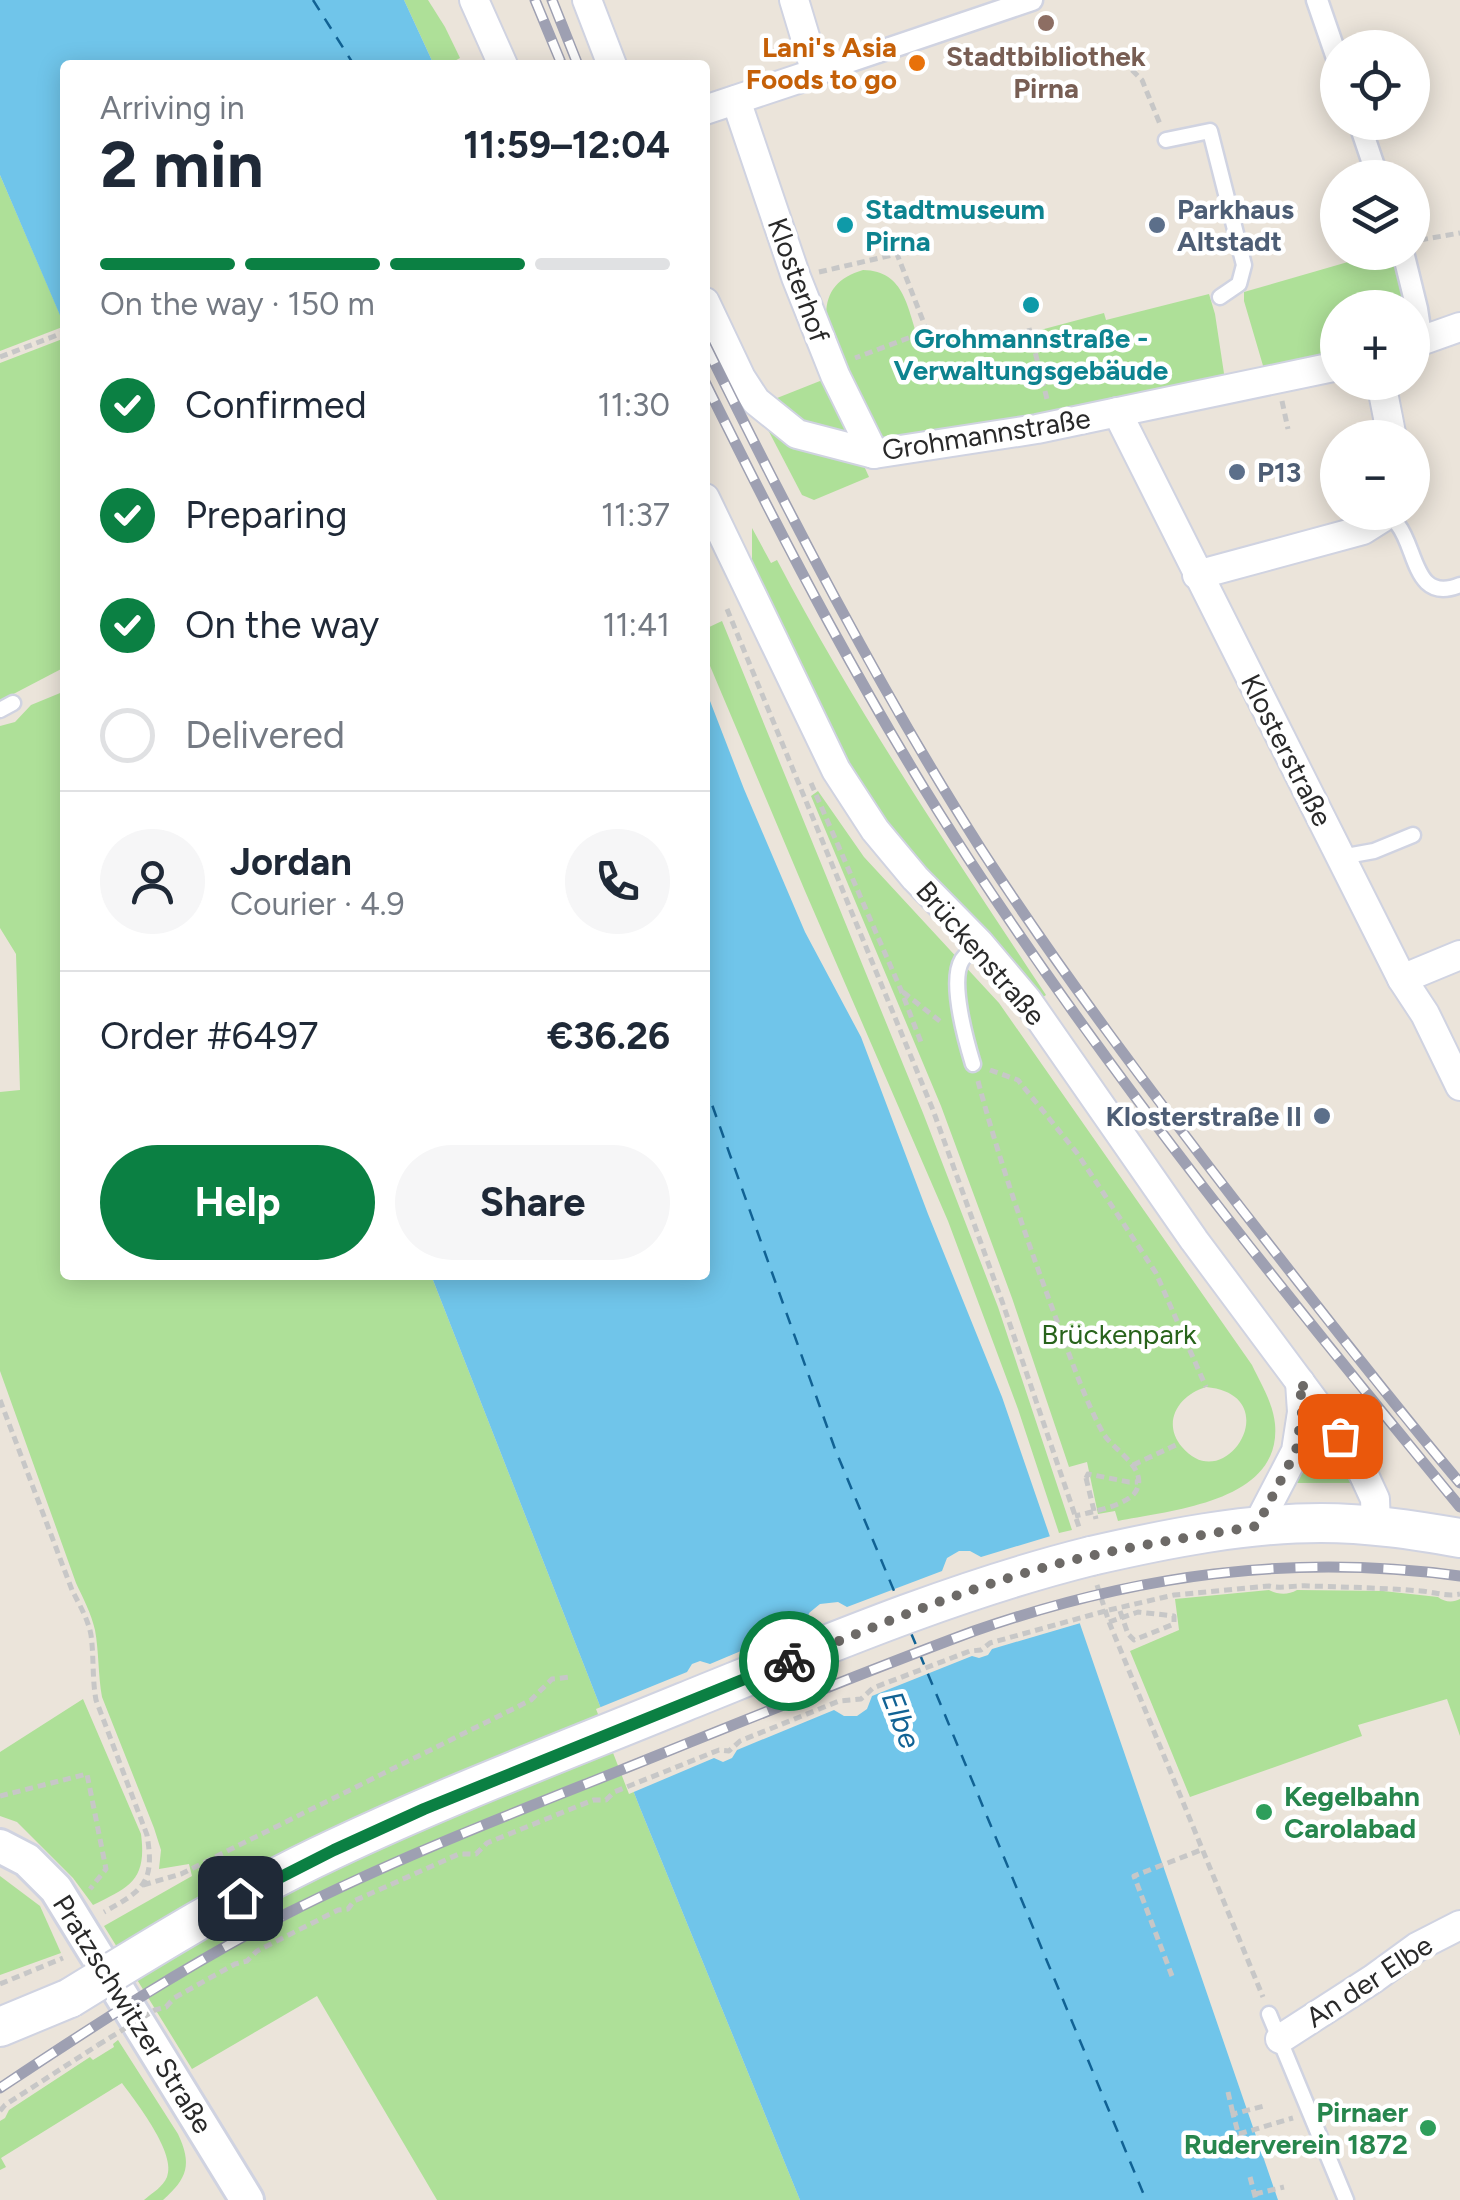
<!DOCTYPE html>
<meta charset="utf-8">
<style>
body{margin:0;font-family:Figtree,sans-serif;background:#f6f6f7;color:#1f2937;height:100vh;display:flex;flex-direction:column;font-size:38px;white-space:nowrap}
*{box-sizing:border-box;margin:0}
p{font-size:32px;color:#747a83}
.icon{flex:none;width:55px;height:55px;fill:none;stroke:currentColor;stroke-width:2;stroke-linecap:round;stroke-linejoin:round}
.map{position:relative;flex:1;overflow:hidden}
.panel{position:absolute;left:60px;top:60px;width:650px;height:1220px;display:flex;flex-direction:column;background:#fff;border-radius:10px;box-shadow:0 5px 25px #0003}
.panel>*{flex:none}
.fabs{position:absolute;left:1320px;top:30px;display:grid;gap:20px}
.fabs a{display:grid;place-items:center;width:110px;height:110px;border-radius:50%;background:#fff;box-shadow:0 5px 25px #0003;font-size:50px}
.pin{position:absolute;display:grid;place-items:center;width:85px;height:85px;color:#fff;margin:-42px;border-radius:20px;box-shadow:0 5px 15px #0006}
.courier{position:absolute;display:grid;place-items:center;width:100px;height:100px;margin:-50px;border:8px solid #0b8043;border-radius:50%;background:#fff;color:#222;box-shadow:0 2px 12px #0007}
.summary em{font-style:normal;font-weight:700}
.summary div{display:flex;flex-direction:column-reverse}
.summary{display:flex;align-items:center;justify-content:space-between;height:170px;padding:0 40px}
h1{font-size:65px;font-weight:700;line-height:75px}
.bar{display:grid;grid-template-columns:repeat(4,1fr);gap:15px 10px;align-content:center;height:120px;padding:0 40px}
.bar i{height:12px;border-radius:8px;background:#e0e1e3}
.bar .current{background:#0b8043}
.bar p{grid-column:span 4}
.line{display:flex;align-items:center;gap:25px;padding:0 40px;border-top:2px solid #e0e1e3}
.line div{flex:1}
.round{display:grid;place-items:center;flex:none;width:105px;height:105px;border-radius:52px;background:#f6f6f7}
ol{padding:0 40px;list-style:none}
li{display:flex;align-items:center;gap:30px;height:110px}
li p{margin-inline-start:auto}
li .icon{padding:10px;border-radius:50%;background:#0b8043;color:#fff;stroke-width:4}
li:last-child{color:#747a83}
li i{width:55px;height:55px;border:5px solid #e0e1e3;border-radius:50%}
.action{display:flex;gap:20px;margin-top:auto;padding:20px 40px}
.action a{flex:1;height:115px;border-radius:60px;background:#0b8043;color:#fff;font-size:40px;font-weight:700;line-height:115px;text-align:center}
.action a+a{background:#f6f6f7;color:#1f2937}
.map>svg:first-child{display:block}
.green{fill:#aee098;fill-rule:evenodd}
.water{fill:#70c5ea}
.pier{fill:#ebe4da}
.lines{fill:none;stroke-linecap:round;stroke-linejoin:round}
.ferry{stroke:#116294;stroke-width:2.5;stroke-dasharray:12 10;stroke-linecap:butt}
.service-casing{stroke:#d0d3e1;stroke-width:19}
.pedestrian-casing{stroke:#d0d3e1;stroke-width:25}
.minor-casing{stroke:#d0d3e1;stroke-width:32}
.tertiary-casing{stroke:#d0d3e1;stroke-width:38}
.secondary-casing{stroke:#d0d3e1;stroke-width:42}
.path{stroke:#c7c7c7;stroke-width:5;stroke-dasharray:8 5;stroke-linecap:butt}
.service{stroke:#fff;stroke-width:14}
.pedestrian{stroke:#fff;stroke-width:20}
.minor{stroke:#fff;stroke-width:28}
.tertiary{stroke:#fff;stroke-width:32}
.secondary{stroke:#fff;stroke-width:38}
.rail-casing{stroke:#9ea0b2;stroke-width:11}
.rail{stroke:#fff;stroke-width:8;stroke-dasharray:22;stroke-linecap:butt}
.secondary-bridge-casing{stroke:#d0d3e1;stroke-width:42;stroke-linecap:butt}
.path-bridge{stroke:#c7c7c7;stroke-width:5;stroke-dasharray:8 5;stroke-linecap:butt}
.secondary-bridge{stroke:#fff;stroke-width:38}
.done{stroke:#6d6a67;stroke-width:10;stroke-dasharray:0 18}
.route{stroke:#0b8043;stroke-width:12}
.education-dot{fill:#8d6e63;stroke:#fff;stroke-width:4}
.food-dot{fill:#e8710a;stroke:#fff;stroke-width:4}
.culture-dot{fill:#0f9aa8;stroke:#fff;stroke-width:4}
.service-dot{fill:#5c6f8a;stroke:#fff;stroke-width:4}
.leisure-dot{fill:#2e9e5b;stroke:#fff;stroke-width:4}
.labels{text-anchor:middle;stroke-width:9;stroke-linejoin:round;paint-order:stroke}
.food-label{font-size:28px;font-weight:bold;fill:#c56008;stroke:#fff;text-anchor:end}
.education-label{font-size:28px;font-weight:bold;fill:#785e54;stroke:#fff}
.culture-label{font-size:28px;font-weight:bold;fill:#0d838f;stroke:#fff;text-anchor:start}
.service-label{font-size:28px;font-weight:bold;fill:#4e5e75;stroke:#fff;text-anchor:start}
.street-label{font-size:28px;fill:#292929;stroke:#fff}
.park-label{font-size:28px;fill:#28631b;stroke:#fff}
.leisure-label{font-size:28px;font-weight:bold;fill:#27864d;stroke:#fff;text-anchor:start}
.water-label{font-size:30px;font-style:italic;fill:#116294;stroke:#fff}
</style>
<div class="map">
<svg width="1460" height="2200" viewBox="0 0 1460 2200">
<rect width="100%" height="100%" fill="#ebe4da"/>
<g class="green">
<path d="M404,0H428L445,27L460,58L447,65H434Z"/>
<path d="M0,175L65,326L0,351Z"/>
<path d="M1391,252L1406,307L1338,308L1337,352L1264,369L1244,301V292L1379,253Z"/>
<path d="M863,270C906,271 907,309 920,344L967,328L973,348L1104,313L1106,320L1209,294L1215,314L1225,380L881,445L827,324C823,296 835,278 863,270Z"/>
<path d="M65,338V667L0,701V363Z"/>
<path d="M825,379L854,441L801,427L767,402Z"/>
<path d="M765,424L860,457L869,477L814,500L802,495Z"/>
<path d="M752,528L771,563L777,560C856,711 952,853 1046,995L1040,999L925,872L889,828L847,764L752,576Z"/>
<path d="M722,621L923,1113L998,1307L1072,1530L1059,1533L1018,1409L948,1221L805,891L705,654V629Z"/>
<path d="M65,691V1275H431L640,1808L800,2200H437L317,1996L192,2069L104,1926L192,1876L189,1864L159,1869L161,1850L154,1828L102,1697C98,1675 99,1652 95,1630C91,1613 83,1598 76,1583L0,1371V1092L20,1090L16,954L0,928V726L15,722L31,705Z"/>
<path d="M818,791L864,857L999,1003L1252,1365C1261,1384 1273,1403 1275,1424C1282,1502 1172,1510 1118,1521L1115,1511L1098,1514L1087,1462L1069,1467L1012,1298L941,1106L811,796ZM1206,1387C1289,1395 1225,1499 1182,1447C1161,1422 1179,1395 1206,1387Z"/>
<path d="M1314,1421L1354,1483H1297L1308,1453Z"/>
<path d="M1269,1590C1279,1595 1288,1595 1297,1590L1383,1591L1438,1597C1444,1602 1453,1603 1460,1599V1736L1447,1699L1358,1725L1362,1736L1190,1797L1130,1651L1179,1630L1175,1599Z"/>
<path d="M83,1699L141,1834C147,1880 130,1887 93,1905L73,1878L17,1822L0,1816V1752Z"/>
<path d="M0,1876L40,1906L61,1953L0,1975Z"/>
<path d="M118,2040L178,2134C192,2164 188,2178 163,2200H144C152,2193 163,2187 167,2177C177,2154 136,2102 122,2083L1,2158L6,2167L0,2170V2121L5,2118L9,2110L90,2057L93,2060L114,2047L113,2044Z"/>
</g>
<g class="water">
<path d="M0,0H404L434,65H65V327L0,175Z"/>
<path d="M705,688L744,789L805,932L861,1037L928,1214L1002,1397L1278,2200H800L640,1808L431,1275H705Z"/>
</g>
<path class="pier" d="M1054,1535L1084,1622L992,1649L988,1655L979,1658L972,1656L872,1696L867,1709L857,1716H844L834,1710L737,1750L732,1758L723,1762L714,1758L629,1794L596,1709L687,1672L692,1664L700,1661L710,1664L807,1623L809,1613L820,1604L838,1602L847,1607L942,1571L947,1558L959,1551H970L981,1557Z"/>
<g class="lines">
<g class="ferry">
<path d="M313,0L354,65"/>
<path d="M705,1085L835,1449L897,1598"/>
<path d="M911,1633L1146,2200"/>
</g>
<g class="service-casing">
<g id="service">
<path d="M1166,140L1210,131L1244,265L1239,284L1220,297"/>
<path d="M1385,513C1389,517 1394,520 1398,525C1417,549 1414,604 1460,585"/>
<path d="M0,710L13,703"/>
<path d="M1341,857L1374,851L1413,835"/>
<path d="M973,1064C966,1041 949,981 962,960C966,954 973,948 979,943"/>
<path d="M1269,2014L1346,2200"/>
</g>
</g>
<g class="pedestrian-casing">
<g id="pedestrian">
<path d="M1317,0L1338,61"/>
<path d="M816,73L1032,0"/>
<path d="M1359,122L1378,178"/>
<path d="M1403,252L1417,309L1422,341"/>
</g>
</g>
<g class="minor-casing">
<g id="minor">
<path d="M474,0L503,65"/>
<path d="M587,0L612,65"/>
<path d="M736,100L796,277L835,375L874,454"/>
<path d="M705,110L816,73L794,0"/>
<path d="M705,302L741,378L756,401L797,434L874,454L1037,429L1338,366"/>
<path d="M1412,344L1460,327"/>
<path d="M1381,382L1392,438"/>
<path d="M1117,412L1402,979L1425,1014L1460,1086"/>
<path d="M705,498L836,770L875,830L915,878L979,943L1027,1000L1194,1240L1340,1436L1363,1473L1375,1499L1376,1525"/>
<path d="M1197,575L1363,530L1382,518L1386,512"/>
<path d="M1402,979L1460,955"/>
<path d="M1257,1526L1296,1451L1302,1412L1300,1382"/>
<path d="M1280,2039L1373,1979L1417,1947L1460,1925"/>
</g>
</g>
<g class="tertiary-casing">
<path id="tertiary" d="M0,1846L27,1860L56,1889L247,2200"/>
</g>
<g class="secondary-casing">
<g id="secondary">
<path d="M1091,1556C1165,1539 1245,1523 1321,1523C1368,1523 1414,1530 1460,1538"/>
<path d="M0,2027L70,1998"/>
</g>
</g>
<g class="path">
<path d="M1132,70L1142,80L1160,124"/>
<path d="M1420,240L1460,233"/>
<path d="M819,272L897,254L927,331L855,358"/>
<path d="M1029,328L1048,403"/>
<path d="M0,357L65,332"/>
<path d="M1282,401L1288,429"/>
<path d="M727,609L933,1110L1003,1304L1079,1527"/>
<path d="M811,783L901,990L922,1045"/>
<path d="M903,992L941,1022"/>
<path d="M990,1070L1018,1080L1077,1153L1156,1273L1206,1387"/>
<path d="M978,1081C999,1160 1026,1237 1054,1313C1069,1353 1083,1396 1103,1433C1112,1449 1147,1467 1137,1489C1131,1505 1091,1512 1075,1516"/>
<path d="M0,1400L72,1590C79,1604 88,1619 91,1635C94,1657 92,1678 96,1700L147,1835C155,1882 144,1890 104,1912"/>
<path d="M1133,1465L1178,1444"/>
<path d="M1086,1478L1088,1474L1129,1482H1138"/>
<path d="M1097,1585L1109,1622L1263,1997"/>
<path d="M1109,1610L1174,1595L1269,1586C1283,1589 1295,1585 1309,1586C1347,1587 1384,1588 1421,1591C1435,1592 1446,1597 1460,1594"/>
<path d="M1109,1622L1138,1612L1174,1616V1624L1134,1640L1128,1634"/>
<path d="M0,1796L87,1774L106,1869L90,1889"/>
<path d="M143,1885L181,1874L531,1700L552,1679L571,1677"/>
<path d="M1172,1976L1134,1876L1201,1850"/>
<path d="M0,1984L63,1958"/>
<path d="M1228,2092L1233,2114"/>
<path d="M0,2111L5,2105L98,2045"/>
<path d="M1239,2134L1293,2118"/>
<path d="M1244,2155L1233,2114L1264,2106"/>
<path d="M1250,2177L1256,2200"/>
<path d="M1255,2194L1284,2187"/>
</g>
<use href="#service" class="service"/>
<use href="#pedestrian" class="pedestrian"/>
<use href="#minor" class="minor"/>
<use href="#tertiary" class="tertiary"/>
<use href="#secondary" class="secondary"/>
<g class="rail-casing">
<g id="rail">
<path d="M535,0L562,65"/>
<path d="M552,0L578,65"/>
<path d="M705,344C790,516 878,687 981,849C1062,974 1152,1093 1243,1211C1314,1302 1385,1394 1460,1483"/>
<path d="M705,382C785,544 869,706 968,858C1117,1086 1287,1297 1460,1507"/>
<path d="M0,2088C93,2026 187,1965 286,1914C394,1859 508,1815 621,1770C738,1723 856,1675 974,1631C1135,1575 1291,1553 1460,1576"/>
</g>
</g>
<use href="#rail" class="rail"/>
<g class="secondary-bridge-casing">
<path id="secondary-bridge" d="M70,1998C156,1945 242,1892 334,1849C448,1795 567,1750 684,1702C818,1648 951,1591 1091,1556"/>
</g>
<g class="path-bridge">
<path d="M1086,1478L1096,1519"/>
<path d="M1120,1611L1128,1634"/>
<path d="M98,2045L155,2010L166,2007L174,1998L235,1964L247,1961L257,1951L338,1910L348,1909L354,1901L459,1854H476L487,1843L593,1800H606L614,1792L719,1750L729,1751L740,1741L839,1701L861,1699L873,1688L970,1651L981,1650L990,1643L1109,1610"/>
</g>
<use href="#secondary-bridge" class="secondary-bridge"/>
</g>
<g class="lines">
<path class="done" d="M789,1661C867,1630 944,1597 1025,1573C1100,1550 1180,1539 1257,1526L1296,1451L1302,1412L1300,1382L1340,1436"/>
<path class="route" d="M240,1898L334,1850L424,1809L789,1661"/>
</g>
<circle class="education-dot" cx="1046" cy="23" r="10"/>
<circle class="food-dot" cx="917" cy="63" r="10"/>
<g class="culture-dot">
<circle cx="845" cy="225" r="10"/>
<circle cx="1031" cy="305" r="10"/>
</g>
<g class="service-dot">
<circle cx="1157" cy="225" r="10"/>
<circle cx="1237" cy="472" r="10"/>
<circle cx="1322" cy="1116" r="10"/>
</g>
<g class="leisure-dot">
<circle cx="1264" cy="1812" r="10"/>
<circle cx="1428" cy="2128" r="10"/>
</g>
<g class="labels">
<g class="food-label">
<text x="897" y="57">Lani's Asia<tspan x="897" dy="32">Foods to go</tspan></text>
</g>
<g class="education-label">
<text x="1046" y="66">Stadtbibliothek<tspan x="1046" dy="32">Pirna</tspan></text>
</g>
<g class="culture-label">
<text x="865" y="219">Stadtmuseum<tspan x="865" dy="32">Pirna</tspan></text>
<text x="1031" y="348" text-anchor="middle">Grohmannstraße -<tspan x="1031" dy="32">Verwaltungsgebäude</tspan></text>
</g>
<g class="service-label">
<text x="1177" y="219">Parkhaus<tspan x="1177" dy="32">Altstadt</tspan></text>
<text x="1257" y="482">P13</text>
<text x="1302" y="1126" text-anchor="end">Klosterstraße II</text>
</g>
<g class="street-label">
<text transform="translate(799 280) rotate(70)" y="10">Klosterhof</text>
<text transform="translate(986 434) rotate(-9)" y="10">Grohmannstraße</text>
<text transform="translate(1287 750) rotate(63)" y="10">Klosterstraße</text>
<text transform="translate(981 953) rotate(49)" y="10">Brückenstraße</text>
<text transform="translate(1369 1981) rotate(-33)" y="10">An der Elbe</text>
<text transform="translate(133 2014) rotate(58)" y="10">Pratzschwitzer Straße</text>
</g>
<g class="park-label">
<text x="1119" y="1344">Brückenpark</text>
</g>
<g class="leisure-label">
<text x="1284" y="1806">Kegelbahn<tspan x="1284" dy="32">Carolabad</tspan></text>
<text x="1408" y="2122" text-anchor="end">Pirnaer<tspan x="1408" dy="32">Ruderverein 1872</tspan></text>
</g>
<g class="water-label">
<text transform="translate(901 1720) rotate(69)" y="10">Elbe</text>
</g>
</g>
</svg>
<div class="fabs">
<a><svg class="icon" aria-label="locate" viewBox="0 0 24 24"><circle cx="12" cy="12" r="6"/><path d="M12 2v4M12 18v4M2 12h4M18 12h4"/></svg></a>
<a><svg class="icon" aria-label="layers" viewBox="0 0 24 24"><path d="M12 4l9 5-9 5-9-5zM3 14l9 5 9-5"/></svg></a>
<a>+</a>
<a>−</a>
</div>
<div class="pin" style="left:1340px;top:1436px;background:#ea580c"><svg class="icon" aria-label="bag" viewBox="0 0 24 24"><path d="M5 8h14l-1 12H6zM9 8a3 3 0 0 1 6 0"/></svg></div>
<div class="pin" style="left:240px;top:1898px;background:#1f2937"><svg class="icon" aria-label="home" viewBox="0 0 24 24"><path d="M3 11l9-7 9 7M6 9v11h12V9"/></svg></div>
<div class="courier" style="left:789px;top:1661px"><svg class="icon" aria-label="bike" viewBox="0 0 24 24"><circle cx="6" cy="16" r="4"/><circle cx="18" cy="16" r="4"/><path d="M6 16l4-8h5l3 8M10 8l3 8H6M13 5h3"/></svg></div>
<section class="panel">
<div class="summary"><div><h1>2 min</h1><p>Arriving in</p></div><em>11:59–12:04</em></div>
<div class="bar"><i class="current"></i><i class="current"></i><i class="current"></i><i></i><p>On the way · 150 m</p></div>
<ol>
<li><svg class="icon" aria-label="check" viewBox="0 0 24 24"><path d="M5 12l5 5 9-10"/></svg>Confirmed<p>11:30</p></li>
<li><svg class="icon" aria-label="check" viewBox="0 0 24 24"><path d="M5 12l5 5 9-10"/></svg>Preparing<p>11:37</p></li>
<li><svg class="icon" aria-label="check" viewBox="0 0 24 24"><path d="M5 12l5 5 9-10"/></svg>On the way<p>11:41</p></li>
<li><i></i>Delivered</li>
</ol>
<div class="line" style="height:180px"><a class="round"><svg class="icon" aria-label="person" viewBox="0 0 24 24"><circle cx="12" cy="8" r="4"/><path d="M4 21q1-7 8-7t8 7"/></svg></a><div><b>Jordan</b><p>Courier · 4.9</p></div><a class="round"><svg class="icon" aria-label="phone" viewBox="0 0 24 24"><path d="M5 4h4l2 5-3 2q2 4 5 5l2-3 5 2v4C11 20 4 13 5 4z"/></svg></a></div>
<div class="line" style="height:130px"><div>Order #6497</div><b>€36.26</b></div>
<div class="action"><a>Help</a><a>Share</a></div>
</section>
</div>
